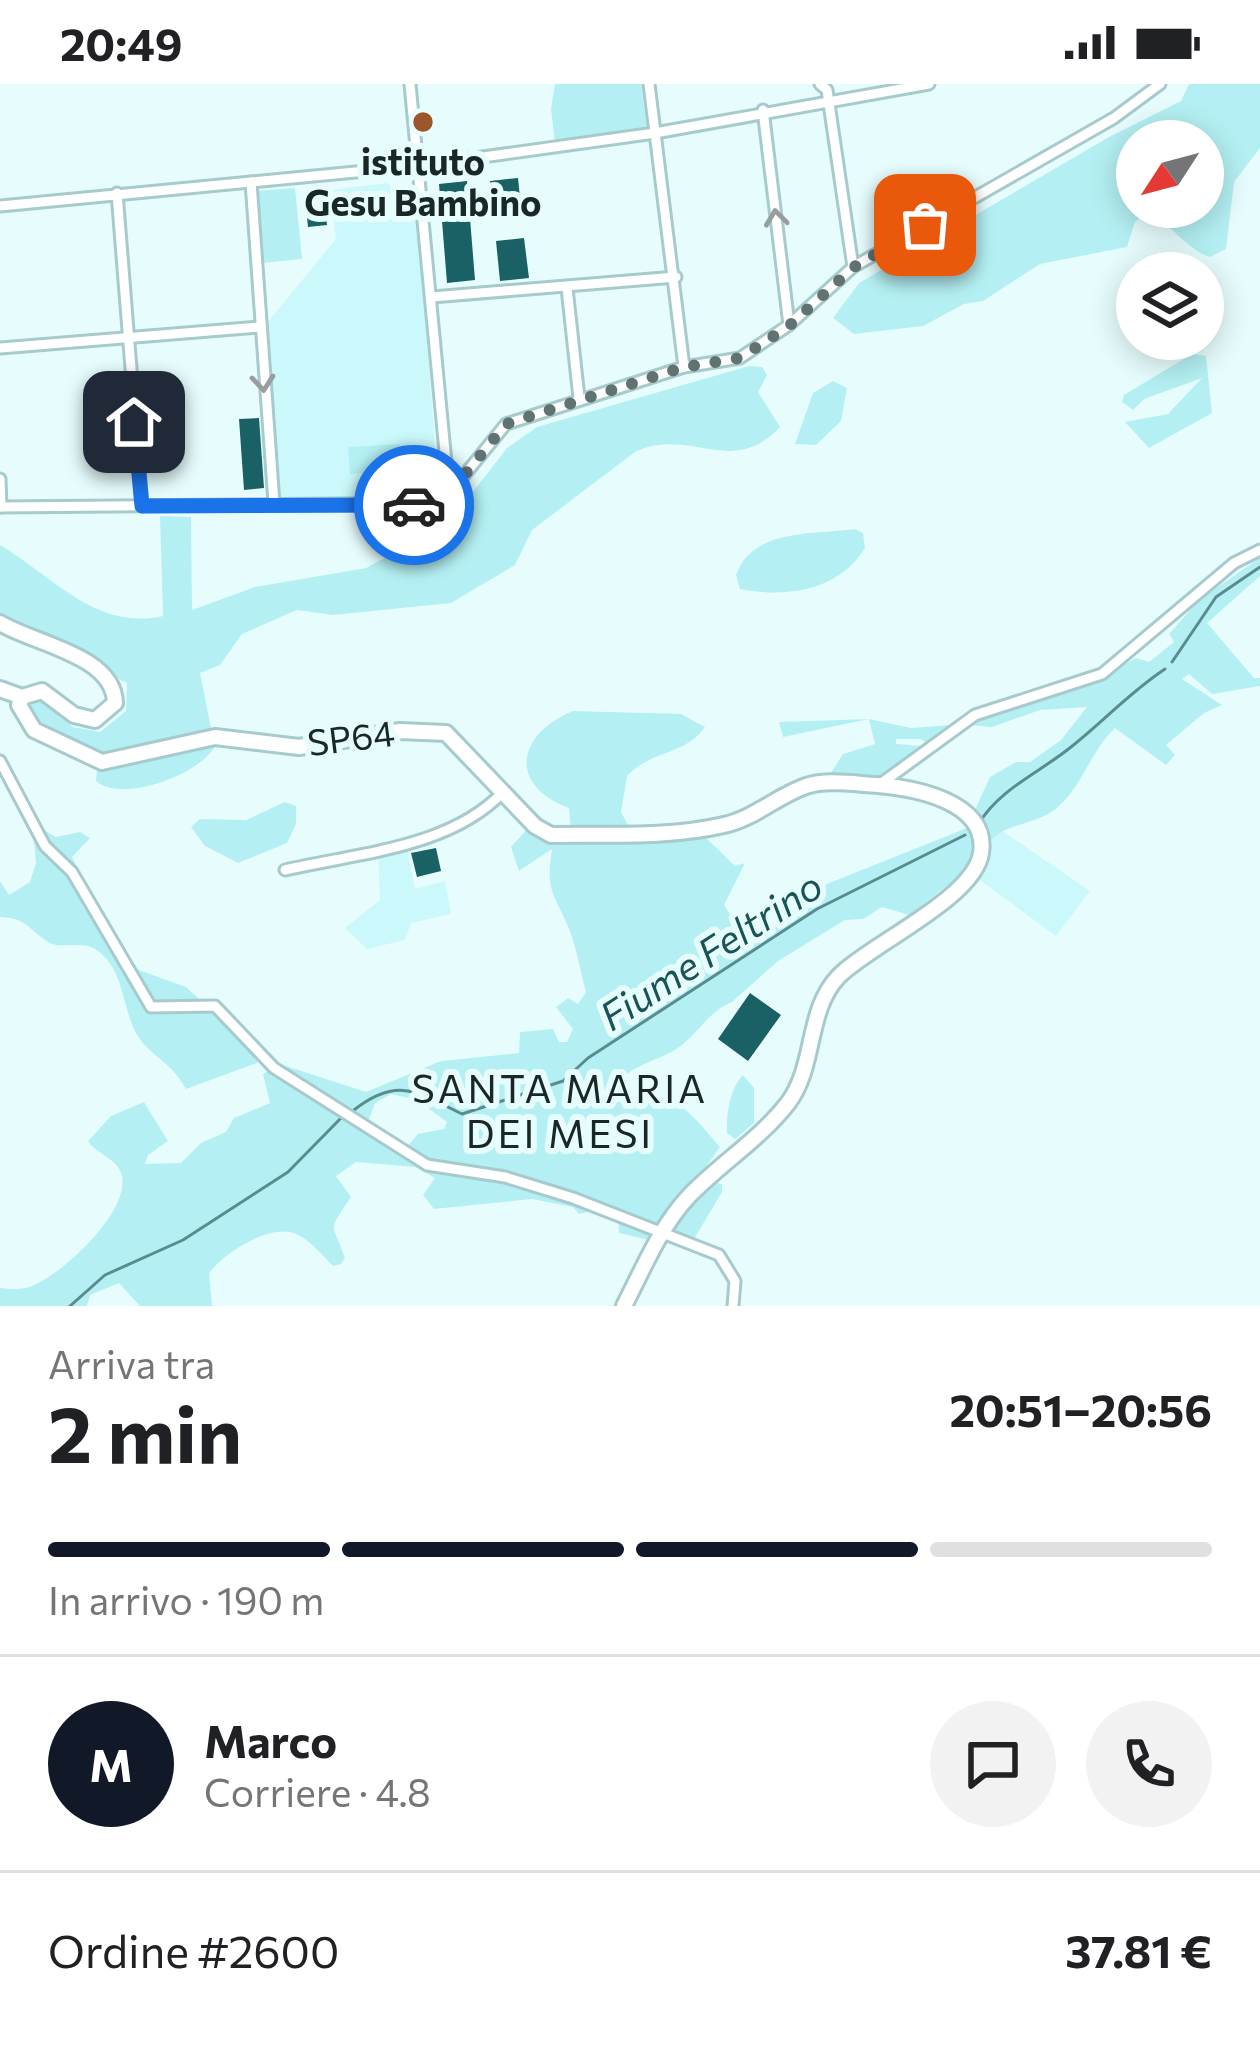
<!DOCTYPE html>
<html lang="it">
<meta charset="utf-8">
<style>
body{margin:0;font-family:Commissioner,sans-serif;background:#f2f2f2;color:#202124;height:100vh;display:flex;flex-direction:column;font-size:45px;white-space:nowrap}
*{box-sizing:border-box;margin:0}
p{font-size:39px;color:#757577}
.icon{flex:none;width:66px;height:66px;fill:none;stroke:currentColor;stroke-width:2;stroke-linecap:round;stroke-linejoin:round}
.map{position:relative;height:1222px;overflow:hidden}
.details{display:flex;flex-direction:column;background:#fff;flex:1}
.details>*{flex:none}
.needle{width:78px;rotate:234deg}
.fabs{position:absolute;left:1116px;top:36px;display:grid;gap:24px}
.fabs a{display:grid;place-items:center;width:108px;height:108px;border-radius:50%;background:#fff;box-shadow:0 6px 30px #0003;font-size:60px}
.pin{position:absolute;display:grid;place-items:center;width:102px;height:102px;color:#fff;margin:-51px;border-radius:24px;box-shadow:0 6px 18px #0006}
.courier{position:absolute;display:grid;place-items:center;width:120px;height:120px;margin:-60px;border:9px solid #1a73e8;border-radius:50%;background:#fff;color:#222;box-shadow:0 3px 15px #0007}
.summary em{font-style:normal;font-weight:700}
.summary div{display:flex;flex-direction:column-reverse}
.summary{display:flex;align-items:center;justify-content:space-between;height:204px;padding:0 48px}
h1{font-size:78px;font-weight:700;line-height:90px}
.bar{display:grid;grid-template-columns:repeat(4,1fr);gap:18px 12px;align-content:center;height:144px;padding:0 48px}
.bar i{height:15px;border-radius:9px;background:#e0e0e0}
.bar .selected{background:#111827}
.bar p{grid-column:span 4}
.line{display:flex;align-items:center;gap:30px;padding:0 48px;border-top:3px solid #e0e0e0}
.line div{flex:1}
.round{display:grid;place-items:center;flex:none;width:126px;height:126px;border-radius:63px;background:#f2f2f2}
.status{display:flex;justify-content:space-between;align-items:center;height:84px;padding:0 60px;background:#fff;direction:ltr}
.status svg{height:33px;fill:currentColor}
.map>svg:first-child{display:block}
.built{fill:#cbf9fb}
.green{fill:#b4f0f3;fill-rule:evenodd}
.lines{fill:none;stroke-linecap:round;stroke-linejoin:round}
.stream{stroke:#598c8e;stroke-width:3}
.building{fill:#196164}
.street-casing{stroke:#a7cacc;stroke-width:15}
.secondary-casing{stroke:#a7cacc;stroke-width:20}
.street{stroke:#fff;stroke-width:9}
.secondary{stroke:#fff;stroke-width:14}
.oneway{stroke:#989e9e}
.done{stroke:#617272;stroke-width:12;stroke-dasharray:0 21.6}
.route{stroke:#1a73e8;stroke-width:15}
.poi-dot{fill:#9b562b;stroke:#e7fdfd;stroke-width:4.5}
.labels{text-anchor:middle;stroke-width:12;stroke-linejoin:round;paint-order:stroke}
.poi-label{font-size:36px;font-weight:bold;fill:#192727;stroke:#e7fdfd}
.street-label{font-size:36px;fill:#192727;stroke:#e7fdfd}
.water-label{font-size:39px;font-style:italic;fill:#185356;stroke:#e7fdfd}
.neighbourhood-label{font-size:39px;letter-spacing:3px;fill:#192727;stroke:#e7fdfd}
</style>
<div class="status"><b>20:49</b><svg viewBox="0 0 49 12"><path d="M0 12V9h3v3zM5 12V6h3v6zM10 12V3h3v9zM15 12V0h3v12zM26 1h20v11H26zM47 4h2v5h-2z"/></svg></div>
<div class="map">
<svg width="1260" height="1222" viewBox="0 0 1260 1222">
<rect width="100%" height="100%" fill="#e7fdfd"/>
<g class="built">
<path d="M387,99L418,125L438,406L429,415L281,413L267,239L336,155L330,106Z"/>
<path d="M1001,746L1090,807L1056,852L977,794L988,777L990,751Z"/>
<path d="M407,763L415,805L445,797L451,830L411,839L405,856L367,865L345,844L380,816L378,771Z"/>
</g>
<g class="green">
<path d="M555,0H641L647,44L555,59L551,25Z"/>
<path d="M1189,0H1260V64L1234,98L1226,165L1210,173C1185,165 1173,139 1146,130L1135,138L1127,163L1040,180L983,217L964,220L923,242L854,250L833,234L859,199L1109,53L1181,17ZM1203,57V123H1137V57Z"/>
<path d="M295,104L302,175L262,179L256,107Z"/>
<path d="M1192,270L1206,272L1212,329L1149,364L1125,338L1168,330L1202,294L1144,315L1133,326L1122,318L1124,311Z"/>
<path d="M749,282L762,283L767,291L758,308L780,343C732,395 689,342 635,368L532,446L515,481L451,519L333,531L297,526L242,550L220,581L200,589L212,649L95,672L48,646L30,628L31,619L40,617L73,643L100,648L126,627L127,599L0,536V461C54,493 96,547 163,532L160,432L191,433L192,526L255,503L366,484L389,472L401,455L399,437L443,433L465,418L507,364L537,343Z"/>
<path d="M833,297L847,304L841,337L816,361L795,360L813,309Z"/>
<path d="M400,360L402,387L350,390L348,363Z"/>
<path d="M855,445L863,449L865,464C838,507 788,514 740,505L736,491C753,444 813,451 855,445Z"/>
<path d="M1260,474V492L1207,539L1254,594H1260V602L1212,610L1189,590L1182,595L1222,621L1204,629L1166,661L1175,671L1166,681L1115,644C1090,668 1083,701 1058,723C1035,743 1001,738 988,761L973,730L990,693L1016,678H1030L1061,656L1087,623L1040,626L992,643L967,641L1006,622L1086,601L1136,574L1149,578L1174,558L1169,550L1200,515Z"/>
<path d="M573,627L681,630L705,643C686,671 651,666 627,692L621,728L630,745L571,746L569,724C507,701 517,650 573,627Z"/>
<path d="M869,635L783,653L779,638L869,635L911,644L950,641L929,660L920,655H896V660L922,662L878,699L829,692L843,670L875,660Z"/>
<path d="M216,660C203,690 122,720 96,697L97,686Z"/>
<path d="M285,718L296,722V740L287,759L238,779L205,762L191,743L200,735L246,736Z"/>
<path d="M39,743L56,753L80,748L90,754L72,773L100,829L97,842L125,881L186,903L257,967V979L186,1005C171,977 148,971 136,949C122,923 124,883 95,865C81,856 61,866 48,858C28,845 27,834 0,833V797L9,811L30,798L36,779L33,746Z"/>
<path d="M528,744C563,769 659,759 700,748L735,782L745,779L724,821L734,837L967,744L975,762L963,789L909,831L882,823L863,835L845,836L778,877L732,918C711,926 700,946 682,961C658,980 625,978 613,1010C631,1016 647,1008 662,1012C686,1019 708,1050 720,1063L653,1157L619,1149L618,1130L602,1124L579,1130L573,1123L532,1115L434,1125L423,1111L435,1094L415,1083L356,1078L336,1092L351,1113C327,1149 332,1137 345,1174L341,1180L333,1182C322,1171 310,1156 296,1150C271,1138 223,1170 209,1189L212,1222H140L119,1199L90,1211L87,1222H0V1204C9,1205 20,1206 29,1203C60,1193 134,1125 121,1089C116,1074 95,1069 88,1057L111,1032L144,1018L168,1057L148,1071L145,1080L181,1079L201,1059L226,1048L234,1034L270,1019L263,990L280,980L366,1008L441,977L519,969L520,948L553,945L559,958H567L573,945L556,923L568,914L578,920L586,908C580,886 576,860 567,840C552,807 546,805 552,765L519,787L511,763ZM391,1010L417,1016L447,1038L444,1045L418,1050L407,1063L368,1038L375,1019Z"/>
<path d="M743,991L754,1004V1039L735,1055L727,1049C726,1030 730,1004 743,991Z"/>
<path d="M708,1097L722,1100V1108L694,1155L670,1146Z"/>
</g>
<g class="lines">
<g class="stream">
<path d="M1172,578L1216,513L1260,483"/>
<path d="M979,739C1001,704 1039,689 1071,663C1104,637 1130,608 1165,585"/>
<path d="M354,1026C398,992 417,1008 462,1030L563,997L588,974L817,825L965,751"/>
<path d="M70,1222L105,1191L183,1156L288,1088L342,1033"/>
</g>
</g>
<g class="building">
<path d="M518,94L522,134L494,137L490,97Z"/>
<path d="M467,97L475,196L447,199L439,100Z"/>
<path d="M324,112L327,141L308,143L305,114Z"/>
<path d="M524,154L529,194L500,197L496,157Z"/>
<path d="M259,334L264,404L244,406L239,335Z"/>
<path d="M436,764L441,787L417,793L411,769Z"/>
<path d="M750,909L781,931L748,977L718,955Z"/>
</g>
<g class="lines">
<g class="street-casing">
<g id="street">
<path d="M410,0L449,410"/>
<path d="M649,0L684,283"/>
<path d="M820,0L827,6L853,183"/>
<path d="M763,26L789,241"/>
<path d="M251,98L274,419"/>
<path d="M117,109L142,422"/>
<path d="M0,122L418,82L655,49L929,0"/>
<path d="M567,204L579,314"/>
<path d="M432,213L676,193"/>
<path d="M0,264L259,243"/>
<path d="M0,395L1,423"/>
<path d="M0,423L434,419L449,410L506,340L684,283L740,274L789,241L853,183L1114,34L1160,0"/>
<path d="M0,677L45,762L72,788L151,923L215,922L274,984L427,1081L505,1093L573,1114L719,1171L735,1197L733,1222"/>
<path d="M879,701L975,631L1102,590L1234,479L1260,466"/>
<path d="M285,786C358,769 450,764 503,708"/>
</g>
</g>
<g class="secondary-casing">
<g id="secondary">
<path d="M0,539C34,560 114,571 115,619L95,636L74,631L42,607L22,613L19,621L34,646L102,678L215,653L299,663L400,647L446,649L535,742L551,751C608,750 668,754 724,741C755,734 777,712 806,702C827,695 856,700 878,701C913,704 989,717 981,769C975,814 869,861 838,893C806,927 816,982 788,1019C761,1054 720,1080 689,1112C660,1143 643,1185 624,1222"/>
<path d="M0,605L22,613"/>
</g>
</g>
<use href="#street" class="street"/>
<use href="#secondary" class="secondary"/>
</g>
<defs><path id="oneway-chevron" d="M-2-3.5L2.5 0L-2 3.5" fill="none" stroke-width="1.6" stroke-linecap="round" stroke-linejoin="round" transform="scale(3)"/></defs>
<g class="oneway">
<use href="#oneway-chevron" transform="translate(776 134) rotate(-97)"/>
<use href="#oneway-chevron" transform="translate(263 299) rotate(85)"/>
</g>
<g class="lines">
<path class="done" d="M414,421L449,410L506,340L684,283L740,274L789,242L854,183L925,141"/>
<path class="route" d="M134,338L142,422L414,421"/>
</g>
<circle class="poi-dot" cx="423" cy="38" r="12"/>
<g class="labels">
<g class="poi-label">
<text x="423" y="91">istituto<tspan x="423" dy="41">Gesu Bambino</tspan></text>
</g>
<g class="street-label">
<text transform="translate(351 654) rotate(-7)" y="13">SP64</text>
</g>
<g class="water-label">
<text transform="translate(711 867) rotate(-33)" y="14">Fiume Feltrino</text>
</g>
<g class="neighbourhood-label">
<text x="560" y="1019">SANTA MARIA<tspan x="560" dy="45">DEI MESI</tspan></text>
</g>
</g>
</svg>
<div class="fabs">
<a><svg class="needle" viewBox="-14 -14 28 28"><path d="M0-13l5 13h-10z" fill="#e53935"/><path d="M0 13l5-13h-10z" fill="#757577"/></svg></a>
<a><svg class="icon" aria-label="layers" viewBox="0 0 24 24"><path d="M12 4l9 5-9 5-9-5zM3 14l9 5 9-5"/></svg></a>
</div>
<div class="pin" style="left:925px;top:141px;background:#ea580c"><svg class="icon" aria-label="bag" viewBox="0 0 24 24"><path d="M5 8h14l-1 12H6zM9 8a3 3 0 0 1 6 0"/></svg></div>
<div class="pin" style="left:134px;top:338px;background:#1f2937"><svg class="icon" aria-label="home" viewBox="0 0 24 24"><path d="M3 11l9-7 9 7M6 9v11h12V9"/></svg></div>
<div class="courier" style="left:414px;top:421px"><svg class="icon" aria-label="car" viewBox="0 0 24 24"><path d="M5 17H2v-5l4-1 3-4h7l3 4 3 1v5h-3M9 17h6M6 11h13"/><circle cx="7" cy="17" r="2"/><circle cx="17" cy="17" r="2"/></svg></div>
</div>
<section class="details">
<div class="summary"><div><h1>2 min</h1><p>Arriva tra</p></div><em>20:51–20:56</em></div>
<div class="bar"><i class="selected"></i><i class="selected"></i><i class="selected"></i><i></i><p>In arrivo · 190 m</p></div>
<div class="line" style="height:216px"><b class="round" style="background:#111827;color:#fff">M</b><div><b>Marco</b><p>Corriere · 4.8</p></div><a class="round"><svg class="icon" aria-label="chat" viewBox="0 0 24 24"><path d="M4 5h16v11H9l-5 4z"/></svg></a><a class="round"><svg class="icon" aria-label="phone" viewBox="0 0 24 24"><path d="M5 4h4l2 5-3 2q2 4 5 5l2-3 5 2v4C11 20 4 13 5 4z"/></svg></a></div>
<div class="line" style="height:156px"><div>Ordine #2600</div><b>37.81 €</b></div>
</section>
